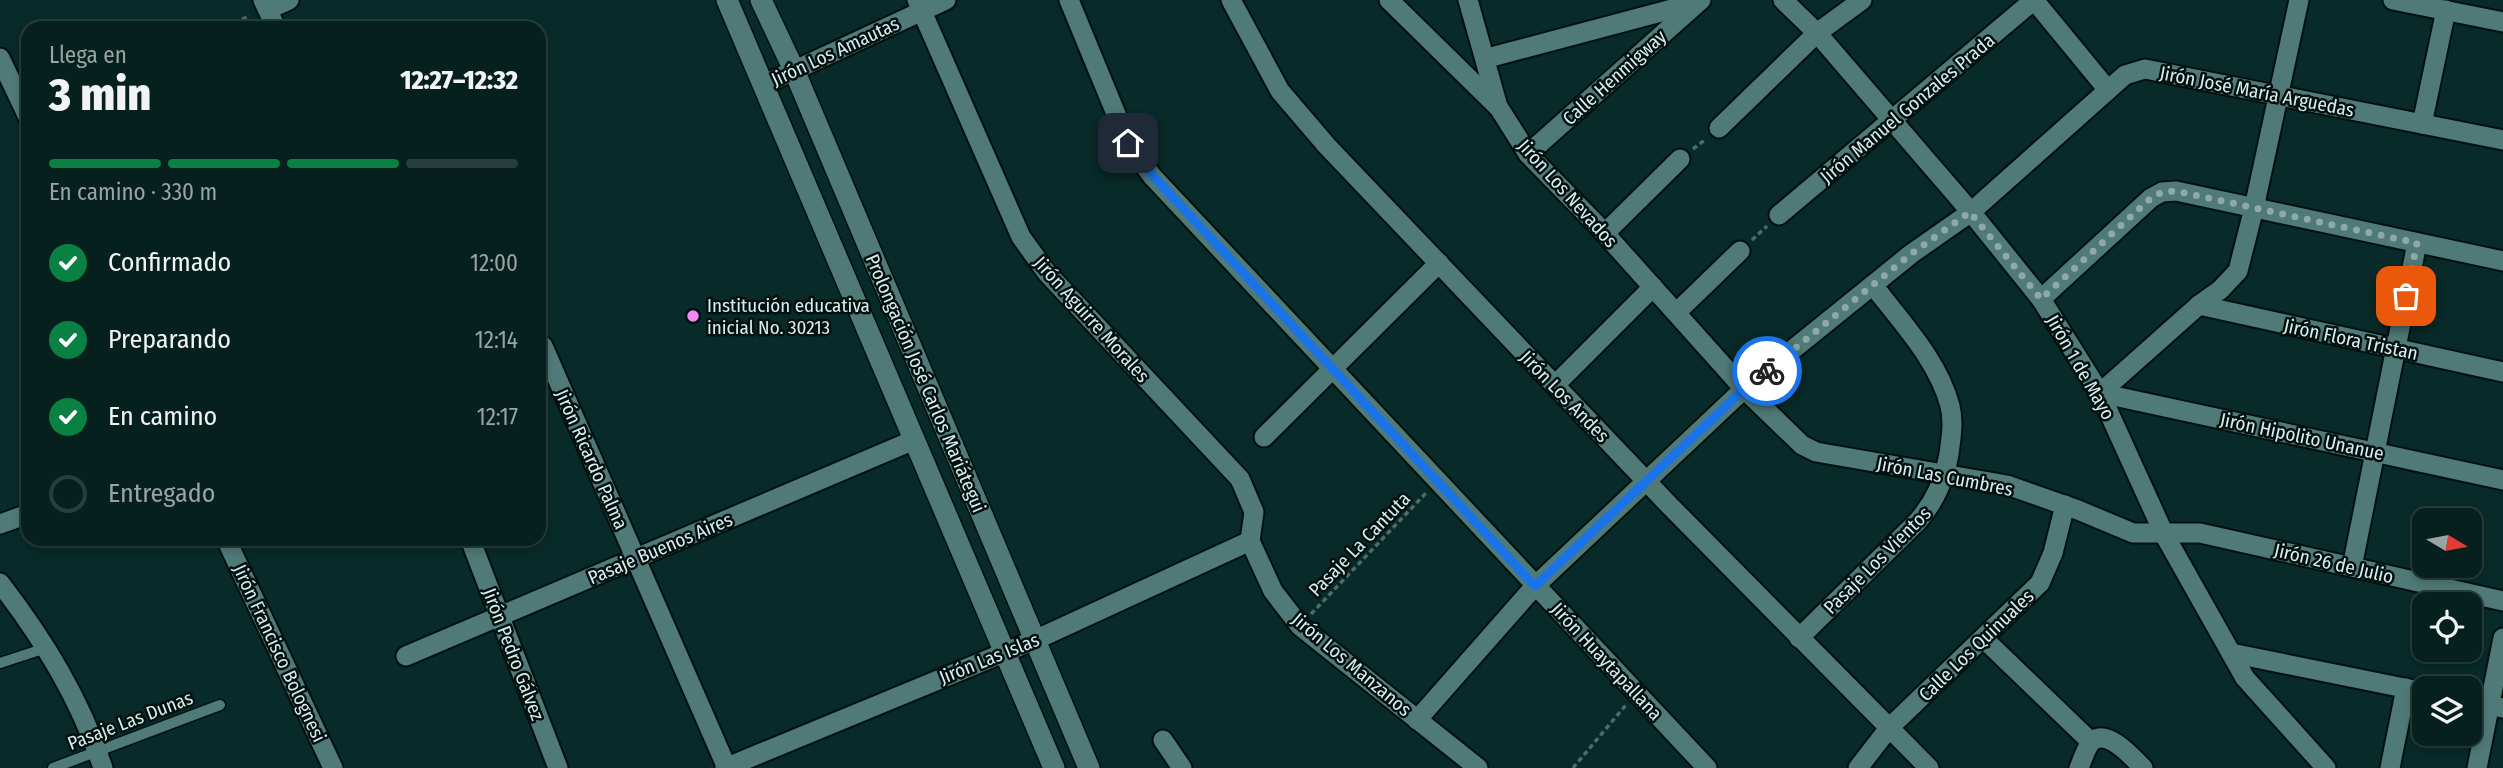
<!DOCTYPE html>
<html lang="es">
<meta charset="utf-8">
<style>
body{margin:0;font-family:"Fira Sans Condensed",sans-serif;background:#142d2b;color:#f1f3f6;height:100vh;display:flex;flex-direction:column;font-size:26px;white-space:nowrap}
*{box-sizing:border-box;margin:0}
p{font-size:23px;color:#98a3a4}
.icon{flex:none;width:38px;height:38px;fill:none;stroke:currentColor;stroke-width:2;stroke-linecap:round;stroke-linejoin:round}
.map{position:relative;flex:1;overflow:hidden}
.sheet{position:absolute;left:21px;top:21px;width:525px;height:525px;display:flex;flex-direction:column;background:#06201e;border-radius:21px;box-shadow:0 4px 10px #0003,0 0 0 2px #273e3c}
.sheet>*{flex:none}
.needle{width:46px;rotate:100deg}
.controls{position:absolute;left:2412px;top:508px;display:grid;gap:14px}
.controls a{display:grid;place-items:center;width:70px;height:70px;border-radius:14px;background:#06201e;box-shadow:0 4px 10px #0003,0 0 0 2px #273e3c;font-size:35px}
.pin{position:absolute;display:grid;place-items:center;width:60px;height:60px;color:#fff;margin:-30px;border-radius:14px;box-shadow:0 4px 10px #0006}
.courier{position:absolute;display:grid;place-items:center;width:70px;height:70px;margin:-35px;border:5px solid #1a73e8;border-radius:50%;background:#fff;color:#222;box-shadow:0 2px 9px #0007}
.headline em{font-style:normal;font-weight:800}
.headline div{display:flex;flex-direction:column-reverse}
.headline{display:flex;align-items:center;justify-content:space-between;height:119px;padding:0 28px}
h1{font-size:46px;font-weight:800;line-height:52px}
.bar{display:grid;grid-template-columns:repeat(4,1fr);gap:10px 7px;align-content:center;height:84px;padding:0 28px}
.bar i{height:9px;border-radius:5px;background:#273e3c}
.bar .on{background:#0b8043}
.bar p{grid-column:span 4}
ol{padding:0 28px;list-style:none}
li{display:flex;align-items:center;gap:21px;height:77px}
li p{margin-inline-start:auto}
li .icon{padding:7px;border-radius:50%;background:#0b8043;color:#fff;stroke-width:4}
li:last-child{color:#98a3a4}
li i{width:38px;height:38px;border:4px solid #273e3c;border-radius:50%}
.map>svg:first-child{display:block}
.lines{fill:none;stroke-linecap:round;stroke-linejoin:round}
.service-casing{stroke:#001110;stroke-width:13}
.minor-casing{stroke:#001110;stroke-width:23}
.tertiary-casing{stroke:#001110;stroke-width:24}
.path{stroke:#4d6b69;stroke-width:3.5;stroke-dasharray:5 3.5;stroke-linecap:butt}
.service{stroke:#507a77;stroke-width:10}
.minor{stroke:#507a77;stroke-width:19}
.tertiary{stroke:#507a77;stroke-width:21}
.done{stroke:#8fa9a7;stroke-width:7;stroke-dasharray:0 12.6}
.route{stroke:#1a73e8;stroke-width:9}
.poi-dot{fill:#f28af2;stroke:#02100f;stroke-width:2.5}
.labels{text-anchor:middle;stroke-width:5;stroke-linejoin:round;paint-order:stroke}
.street-label{font-size:19px;fill:#d8eeec;stroke:#02100f}
.poi-label{font-size:19px;fill:#d8eeec;stroke:#02100f;text-anchor:start}
</style>
<div class="map">
<svg width="2503" height="768" viewBox="0 0 2503 768">
<rect width="100%" height="100%" fill="#082a28"/>
<g class="lines">
<g class="service-casing">
<g id="service">
<path d="M0,663L46,648"/>
<path d="M53,768L220,705"/>
</g>
</g>
<g class="minor-casing">
<g id="minor">
<path d="M263,0L276,28"/>
<path d="M917,0L1021,237L1047,273L1240,479L1254,512L1250,541"/>
<path d="M1069,0L1128,143L1152,176L1707,768"/>
<path d="M1231,0L1280,91L1327,146L1670,506L1929,768"/>
<path d="M1389,0L1499,108L1528,154L1600,228L1744,389L1802,445L1816,452L2007,485L2078,510L2133,533H2200L2503,601"/>
<path d="M1468,0L1497,103"/>
<path d="M1783,0L1817,33L1971,212L2041,299L2100,393L2164,534L2245,678L2326,768"/>
<path d="M2034,0L2108,90"/>
<path d="M2393,0L2503,22"/>
<path d="M269,9L289,0"/>
<path d="M1495,56L1691,4"/>
<path d="M0,58L28,117"/>
<path d="M763,85L946,0"/>
<path d="M2422,124L2446,10"/>
<path d="M1719,128L1817,33L1862,0"/>
<path d="M1528,154L1701,0"/>
<path d="M1779,215L2034,0"/>
<path d="M1605,233L1680,159"/>
<path d="M2041,299L2151,198L2162,192L2176,191L2503,261"/>
<path d="M2199,305L2503,372"/>
<path d="M1677,312L1740,251"/>
<path d="M539,343L543,346L727,768"/>
<path d="M1555,385L1653,287"/>
<path d="M2100,393L2199,305L2220,290L2238,271L2254,208L2299,0"/>
<path d="M2100,393L2503,480"/>
<path d="M1264,437L1439,263"/>
<path d="M0,524L28,514"/>
<path d="M226,539L333,768"/>
<path d="M470,539L558,768"/>
<path d="M1250,541L1273,591L1300,626L1478,768"/>
<path d="M2352,567L2417,243"/>
<path d="M0,583C44,640 80,699 103,768"/>
<path d="M1799,638L1918,521C1935,501 1944,481 1949,454C1951,438 1954,422 1950,406C1938,360 1901,322 1873,285"/>
<path d="M1983,638L2091,742"/>
<path d="M2231,653L2424,692"/>
<path d="M406,656L914,440"/>
<path d="M2469,701L2503,708"/>
<path d="M1417,720L1535,586L1744,389L1911,254L1971,212L2125,75L2145,69L2503,140"/>
<path d="M1163,740L1182,768"/>
<path d="M725,768L1035,640L1250,541"/>
<path d="M1858,768L1889,728L2040,583L2053,553L2065,505"/>
<path d="M2079,768C2082,761 2086,748 2091,742C2107,727 2133,758 2143,768"/>
<path d="M2390,768L2406,688"/>
<path d="M2477,768L2503,638"/>
</g>
</g>
<g class="tertiary-casing">
<g id="tertiary">
<path d="M727,0L1054,768"/>
<path d="M761,0L794,70L1089,768"/>
</g>
</g>
<g class="path">
<path d="M218,28L250,16"/>
<path d="M1693,149L1706,139"/>
<path d="M1752,240L1767,226"/>
<path d="M1311,614L1426,493"/>
<path d="M1573,768L1626,705"/>
</g>
<use href="#service" class="service"/>
<use href="#minor" class="minor"/>
<use href="#tertiary" class="tertiary"/>
</g>
<g class="lines">
<path class="done" d="M1767,371L1911,254L1970,212L2041,299L2151,198L2162,192L2176,191L2417,243L2406,296"/>
<path class="route" d="M1128,143L1153,176L1535,586L1744,389L1767,371"/>
</g>
<circle class="poi-dot" cx="693" cy="316" r="7"/>
<g class="labels">
<g class="street-label">
<text transform="translate(835 51) rotate(-25)" y="7">Jirón Los Amautas</text>
<text transform="translate(1614 77) rotate(-42)" y="7">Calle Henmigway</text>
<text transform="translate(2257 91) rotate(11)" y="7">Jirón José María Arguedas</text>
<text transform="translate(1907 108) rotate(-40)" y="7">Jirón Manuel Gonzales Prada</text>
<text transform="translate(1568 193) rotate(48)" y="7">Jirón Los Nevados</text>
<text transform="translate(1092 319) rotate(48)" y="7">Jirón Aguirre Morales</text>
<text transform="translate(2351 339) rotate(12)" y="7">Jirón Flora Tristan</text>
<text transform="translate(2081 367) rotate(60)" y="7">Jirón 1 de Mayo</text>
<text transform="translate(926 383) rotate(67)" y="7">Prolongación José Carlos Mariátegui</text>
<text transform="translate(1565 396) rotate(46)" y="7">Jirón Los Andes</text>
<text transform="translate(2302 436) rotate(12)" y="7">Jirón Hipolito Unanue</text>
<text transform="translate(592 459) rotate(66)" y="7">Jirón Ricardo Palma</text>
<text transform="translate(1945 476) rotate(11)" y="7">Jirón Las Cumbres</text>
<text transform="translate(1359 544) rotate(-46)" y="7">Pasaje La Cantuta</text>
<text transform="translate(660 548) rotate(-23)" y="7">Pasaje Buenos Aires</text>
<text transform="translate(1877 560) rotate(-45)" y="7">Pasaje Los Vientos</text>
<text transform="translate(2334 563) rotate(13)" y="7">Jirón 26 de Julio</text>
<text transform="translate(1976 645) rotate(-44)" y="7">Calle Los Quinuales</text>
<text transform="translate(280 653) rotate(65)" y="7">Jirón Francisco Bolognesi</text>
<text transform="translate(514 654) rotate(69)" y="7">Jirón Pedro Gálvez</text>
<text transform="translate(989 658) rotate(-22)" y="7">Jirón Las Islas</text>
<text transform="translate(1607 661) rotate(47)" y="7">Jirón Huaytapallana</text>
<text transform="translate(1352 664) rotate(40)" y="7">Jirón Los Manzanos</text>
<text transform="translate(130 720) rotate(-21)" y="7">Pasaje Las Dunas</text>
</g>
<g class="poi-label">
<text x="707" y="312">Institución educativa<tspan x="707" dy="22">inicial No. 30213</tspan></text>
</g>
</g>
</svg>
<div class="controls">
<a><svg class="needle" viewBox="-14 -14 28 28"><path d="M0-13l5 13h-10z" fill="#e53935"/><path d="M0 13l5-13h-10z" fill="#98a3a4"/></svg></a>
<a><svg class="icon" aria-label="locate" viewBox="0 0 24 24"><circle cx="12" cy="12" r="6"/><path d="M12 2v4M12 18v4M2 12h4M18 12h4"/></svg></a>
<a><svg class="icon" aria-label="layers" viewBox="0 0 24 24"><path d="M12 4l9 5-9 5-9-5zM3 14l9 5 9-5"/></svg></a>
</div>
<div class="pin" style="left:2406px;top:296px;background:#ea580c"><svg class="icon" aria-label="bag" viewBox="0 0 24 24"><path d="M5 8h14l-1 12H6zM9 8a3 3 0 0 1 6 0"/></svg></div>
<div class="pin" style="left:1128px;top:143px;background:#1f2937"><svg class="icon" aria-label="home" viewBox="0 0 24 24"><path d="M3 11l9-7 9 7M6 9v11h12V9"/></svg></div>
<div class="courier" style="left:1767px;top:371px"><svg class="icon" aria-label="bike" viewBox="0 0 24 24"><circle cx="6" cy="16" r="4"/><circle cx="18" cy="16" r="4"/><path d="M6 16l4-8h5l3 8M10 8l3 8H6M13 5h3"/></svg></div>
<section class="sheet">
<div class="headline"><div><h1>3 min</h1><p>Llega en</p></div><em>12:27–12:32</em></div>
<div class="bar"><i class="on"></i><i class="on"></i><i class="on"></i><i></i><p>En camino · 330 m</p></div>
<ol>
<li><svg class="icon" aria-label="check" viewBox="0 0 24 24"><path d="M5 12l5 5 9-10"/></svg>Confirmado<p>12:00</p></li>
<li><svg class="icon" aria-label="check" viewBox="0 0 24 24"><path d="M5 12l5 5 9-10"/></svg>Preparando<p>12:14</p></li>
<li><svg class="icon" aria-label="check" viewBox="0 0 24 24"><path d="M5 12l5 5 9-10"/></svg>En camino<p>12:17</p></li>
<li><i></i>Entregado</li>
</ol>
</section>
</div>
